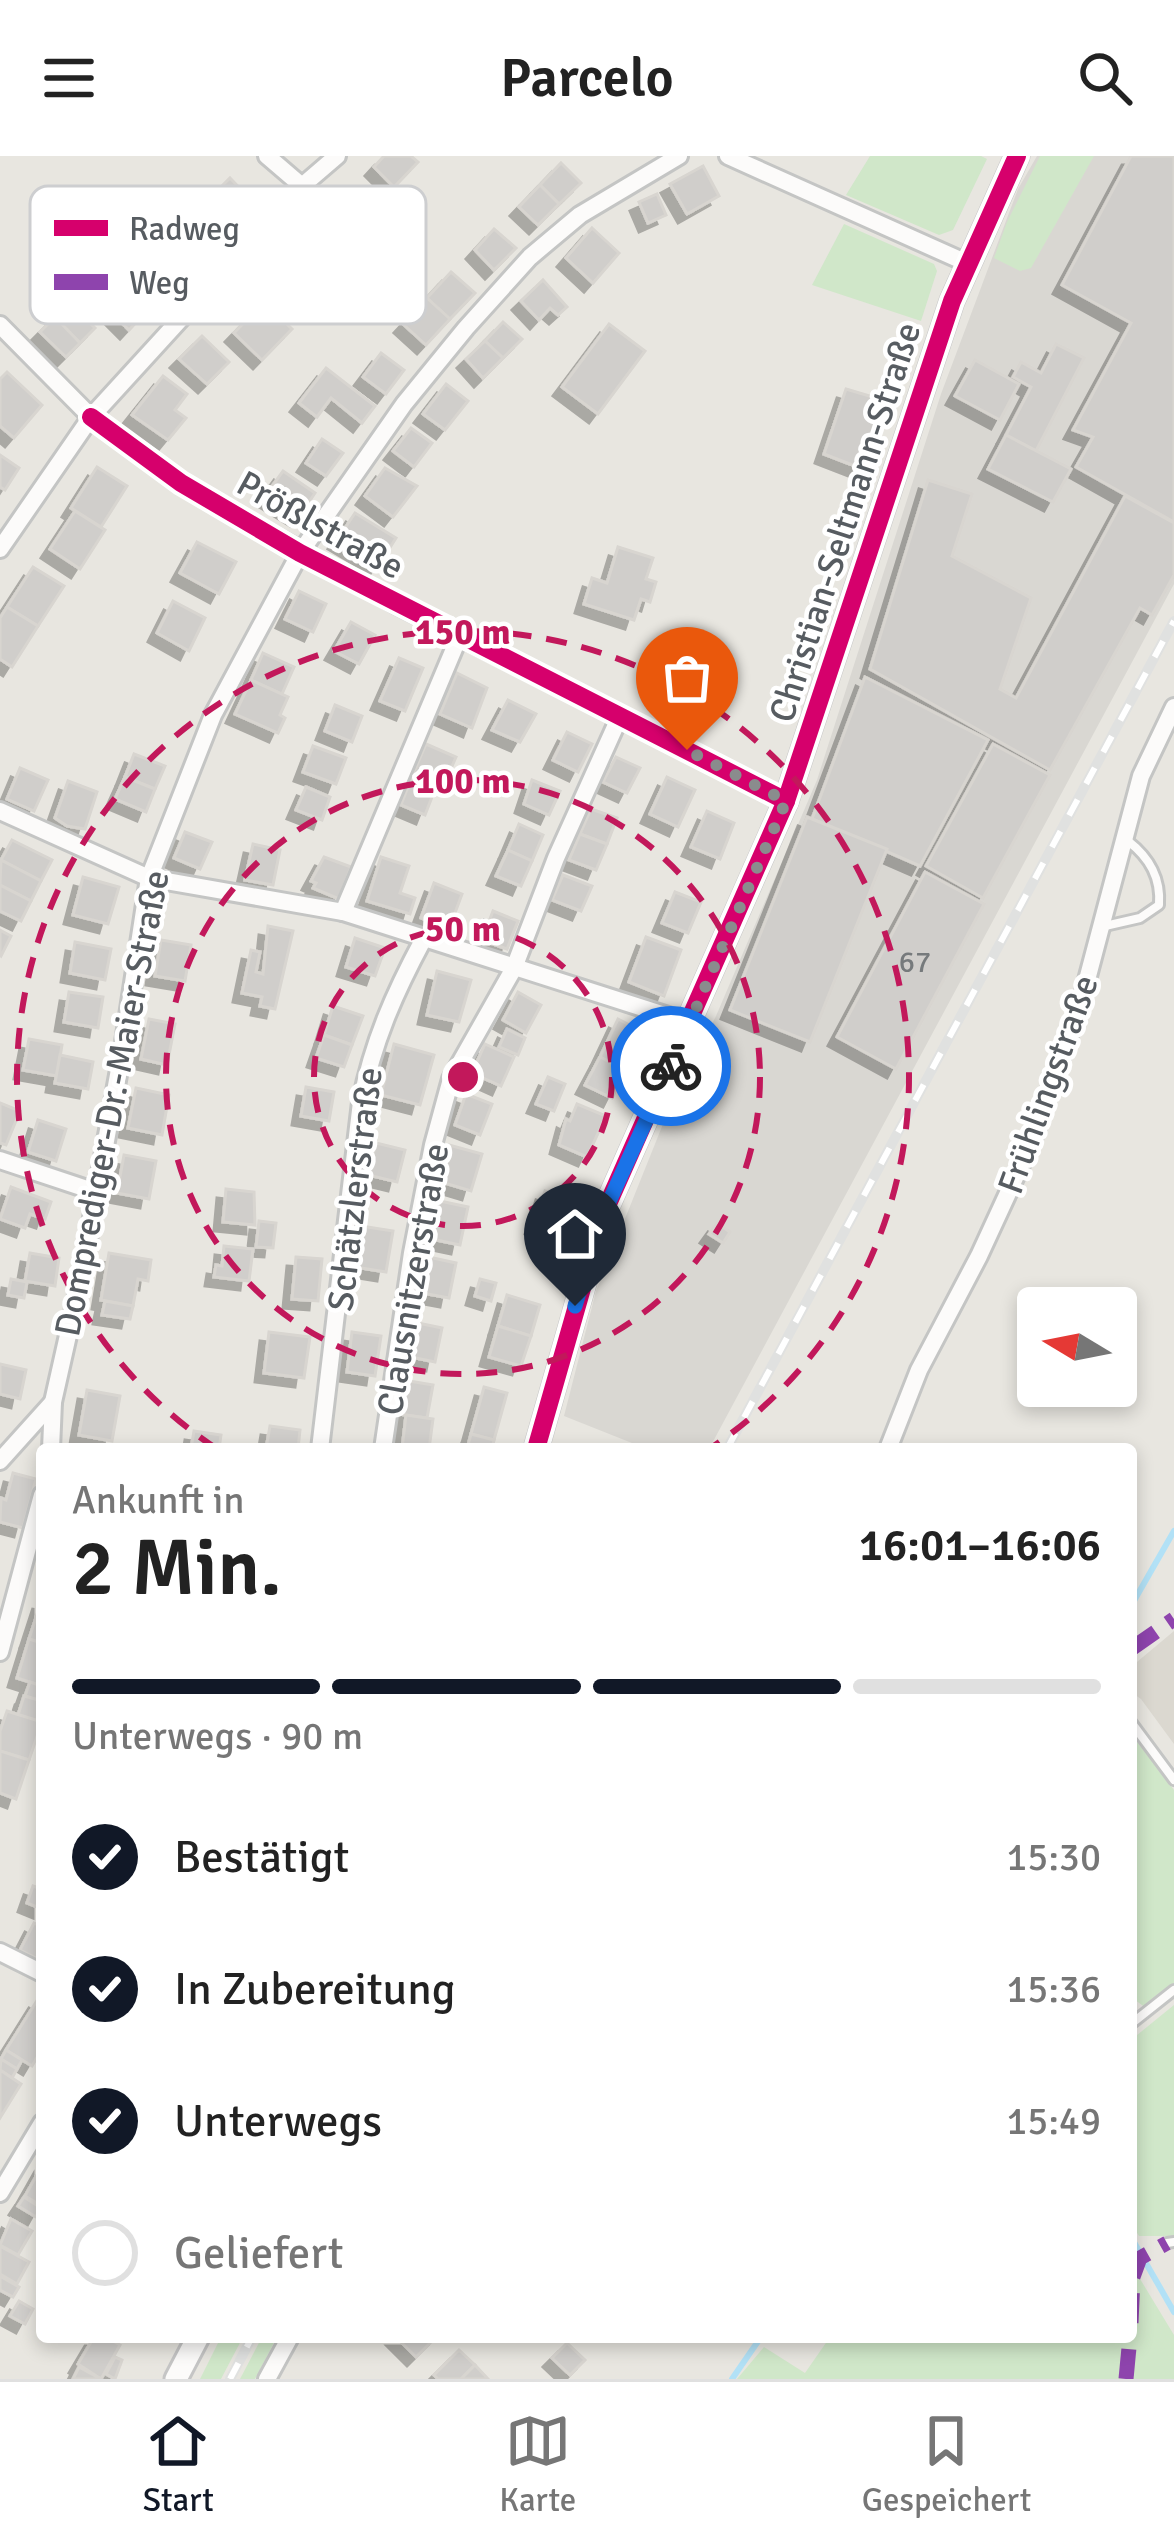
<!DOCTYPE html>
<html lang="de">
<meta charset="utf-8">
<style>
body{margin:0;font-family:Signika,sans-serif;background:#f6f6f6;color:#222;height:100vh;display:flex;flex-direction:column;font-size:45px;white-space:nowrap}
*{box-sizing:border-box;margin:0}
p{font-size:39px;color:#767676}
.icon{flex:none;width:66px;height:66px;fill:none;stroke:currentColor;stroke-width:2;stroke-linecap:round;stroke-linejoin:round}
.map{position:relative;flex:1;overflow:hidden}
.drawer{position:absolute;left:36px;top:1287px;width:1101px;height:900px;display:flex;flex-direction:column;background:#fff;border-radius:12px;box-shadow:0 6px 18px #0003}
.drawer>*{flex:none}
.needle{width:78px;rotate:280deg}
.controls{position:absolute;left:1017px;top:1131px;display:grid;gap:24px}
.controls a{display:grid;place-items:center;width:120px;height:120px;border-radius:12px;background:#fff;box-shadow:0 6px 18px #0003;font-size:60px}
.pin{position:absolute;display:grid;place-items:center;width:102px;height:102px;color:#fff;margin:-123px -51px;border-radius:50% 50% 50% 0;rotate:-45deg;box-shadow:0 0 12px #0007}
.pin .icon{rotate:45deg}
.courier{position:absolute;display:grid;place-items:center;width:120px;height:120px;margin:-60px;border:9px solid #1a73e8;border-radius:50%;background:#fff;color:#222;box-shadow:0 3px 15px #0007}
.headline em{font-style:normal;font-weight:600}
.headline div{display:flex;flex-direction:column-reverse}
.headline{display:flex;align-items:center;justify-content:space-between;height:204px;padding:0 36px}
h1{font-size:78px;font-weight:600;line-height:90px}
.bar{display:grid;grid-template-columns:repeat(4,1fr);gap:18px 12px;align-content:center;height:144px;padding:0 36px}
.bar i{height:15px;border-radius:9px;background:#e0e0e0}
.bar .selected{background:#111827}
.bar p{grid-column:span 4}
ol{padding:0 36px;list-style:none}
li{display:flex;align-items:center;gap:36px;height:132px}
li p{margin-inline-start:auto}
li .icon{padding:12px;border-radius:50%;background:#111827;color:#fff;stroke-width:4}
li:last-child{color:#767676}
li i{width:66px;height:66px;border:6px solid #e0e0e0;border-radius:50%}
header{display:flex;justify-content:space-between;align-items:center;height:156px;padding:0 36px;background:#fff;font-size:54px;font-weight:600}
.dock{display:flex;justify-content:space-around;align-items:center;height:168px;border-top:3px solid #e0e0e0;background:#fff;font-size:33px;color:#767676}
.dock a{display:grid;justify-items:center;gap:6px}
.dock .selected{color:#111827}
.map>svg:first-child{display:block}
.industrial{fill:#d9d7d2}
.education{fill:#dbd8d0}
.green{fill:#d0e7c9}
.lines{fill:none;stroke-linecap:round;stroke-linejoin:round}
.stream{stroke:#b2e1f6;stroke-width:6}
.building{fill:#d0cecb;stroke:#d8d5d0;stroke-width:3;filter:url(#shadow)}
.lane-casing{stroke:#c4c5c4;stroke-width:14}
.street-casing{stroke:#c4c5c4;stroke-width:22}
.secondary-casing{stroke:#c5c5c5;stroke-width:27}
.lane{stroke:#fcfbfa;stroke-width:8}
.street{stroke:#fcfbfa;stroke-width:16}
.secondary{stroke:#fcfbfa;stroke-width:21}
.rail-casing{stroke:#e0e1e0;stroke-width:10}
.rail{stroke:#fff;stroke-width:6;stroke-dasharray:18;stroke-linecap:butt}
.quiet{stroke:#8e44ad;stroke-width:15;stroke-dasharray:30 15;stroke-linecap:butt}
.cycleway-casing{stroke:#fff;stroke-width:26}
.cycleway{stroke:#d6006c;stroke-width:18}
.done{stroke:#8a8c8d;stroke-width:12;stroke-dasharray:0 21.6}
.route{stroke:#1a73e8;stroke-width:15}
.ring{fill:none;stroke:#c2185b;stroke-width:6;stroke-dasharray:21 15}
.labels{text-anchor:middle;stroke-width:9;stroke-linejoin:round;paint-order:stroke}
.number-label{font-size:30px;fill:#767a7c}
.street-label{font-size:36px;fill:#575c61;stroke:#fff}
.key{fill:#fff;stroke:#cdced0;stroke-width:3}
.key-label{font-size:33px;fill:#575c61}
.centre{fill:#c2185b;stroke:#fff;stroke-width:6}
.ring-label{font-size:36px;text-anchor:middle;font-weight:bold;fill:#c2185b;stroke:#fff;stroke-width:9;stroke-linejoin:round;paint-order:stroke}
</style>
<header><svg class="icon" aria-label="menu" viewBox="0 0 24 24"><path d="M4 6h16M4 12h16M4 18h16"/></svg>Parcelo<svg class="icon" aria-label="search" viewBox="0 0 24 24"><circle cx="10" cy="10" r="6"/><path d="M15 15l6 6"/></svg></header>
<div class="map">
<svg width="1174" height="2223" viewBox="0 0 1174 2223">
<defs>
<filter id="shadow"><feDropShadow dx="-9" dy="9" stdDeviation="0" flood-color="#0004"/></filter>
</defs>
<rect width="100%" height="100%" fill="#e8e6e0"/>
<path class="industrial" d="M1037,0H1174V428L709,1293H647L564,1260L596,1135L663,968L716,860L817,624L941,238L1018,33Z"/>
<path class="education" d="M1174,1475V1588L1141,1543L1131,1536V1511Z"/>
<g class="green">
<path d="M870,0H981L987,3L953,74L939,79L846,39Z"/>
<path d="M1040,0H1094L1031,112L1020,115L994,102L1007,66Z"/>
<path d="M844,68L934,108L937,115L921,165L812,129Z"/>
<path d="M1131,1578L1174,1634V1830L1146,1852L1131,1841Z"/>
<path d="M1174,1849V2080H1139L1131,2067V1884Z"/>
<path d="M1131,2108L1174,2179V2223H737L764,2191L805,2217L830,2181H1131Z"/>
<path d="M221,2181H243L221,2223H200Z"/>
<path d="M262,2181H277L255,2223H240Z"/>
</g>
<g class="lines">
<g class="stream">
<path d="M1131,1450L1174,1375"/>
<path d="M1131,2081L1174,2156"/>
<path d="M732,2223L761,2181"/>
</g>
</g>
<g class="building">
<path d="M384,0H411L418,6L394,31L374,11Z"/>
<path d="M1131,0H1174V366L1076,311L1093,281L1073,274L1131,167L1062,129Z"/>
<path d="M561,7L581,27L559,48L540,29Z"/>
<path d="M703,10L719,40L687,58L670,28Z"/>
<path d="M230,22L254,47L234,67L209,43Z"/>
<path d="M540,29L559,48L538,69L519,51Z"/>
<path d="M657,38L666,59L648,67L639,46Z"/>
<path d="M592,72L619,97L593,127L566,102Z"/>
<path d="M494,73L516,92L494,114L475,94Z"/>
<path d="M451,116L475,137L450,163L427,142Z"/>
<path d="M130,124L154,147L129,174L105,150Z"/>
<path d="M543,124L567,151L558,159L550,152L539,164L521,145Z"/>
<path d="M427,142L450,163L426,189L403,168Z"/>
<path d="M264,146L292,173L262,204L234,177Z"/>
<path d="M69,147L95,172L80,187L55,161Z"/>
<path d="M55,161L80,187L66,201L40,176Z"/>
<path d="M503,166L522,183L503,202L485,185Z"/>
<path d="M609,168L645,195L598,258L562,231Z"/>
<path d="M202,180L229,206L207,228L179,203Z"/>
<path d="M485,185L503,202L483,222L466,203Z"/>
<path d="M1056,188L1084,202L1036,295L1006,279L1031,231L1013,221L1021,206L1041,217Z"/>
<path d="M381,197L404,214L386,238L363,221Z"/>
<path d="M975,204L1019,228L1000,264L955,240Z"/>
<path d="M326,212L375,250L362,267L331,242L317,261L299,247Z"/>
<path d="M7,216L42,249L14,282L0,270V223Z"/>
<path d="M163,220L187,238L175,254L186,262L168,284L132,259Z"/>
<path d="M446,228L468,245L445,274L423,258Z"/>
<path d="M846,233L883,244L860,312L824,298Z"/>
<path d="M411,272L432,287L414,311L393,295Z"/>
<path d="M1006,279L1071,313L1053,346L988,313Z"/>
<path d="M322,283L343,297L326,320L306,307Z"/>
<path d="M0,299L19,312L5,334L0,331Z"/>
<path d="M97,311L127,330L101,371L71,352Z"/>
<path d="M385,312L417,330L393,361L365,340Z"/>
<path d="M283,315L315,337L299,361L265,340Z"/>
<path d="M928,324L972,338L952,400L1031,442L1000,533L1016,542L1125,340L1174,367V419L1152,459L1140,452L1050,614L870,513Z"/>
<path d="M75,355L105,374L80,413L50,393Z"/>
<path d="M355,357L396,382L379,409L337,384Z"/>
<path d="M197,386L236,406L219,438L180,417Z"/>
<path d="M618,391L653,402L646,423L656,426L650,446L641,443L634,464L584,448L592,422L607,427Z"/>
<path d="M33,411L64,430L38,470L7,451Z"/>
<path d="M299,435L326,448L313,476L285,463Z"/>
<path d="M173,445L205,462L189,495L157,477Z"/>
<path d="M7,451L38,470L12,511L0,503V462Z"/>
<path d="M351,466L375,479L359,508L334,495Z"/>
<path d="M263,497L294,511L282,538L251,524Z"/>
<path d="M399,502L423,512L405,555L380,545Z"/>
<path d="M457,517L487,532L472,572L440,558Z"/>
<path d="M865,521L988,584L920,710L812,663Z"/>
<path d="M251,524L288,541L280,559L285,562L278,577L235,558Z"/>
<path d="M508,544L536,558L520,586L492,574Z"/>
<path d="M335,549L362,560L352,586L325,575Z"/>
<path d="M567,576L592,588L578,616L553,604Z"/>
<path d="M426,588L456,601L446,624L440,621L437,628L413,618Z"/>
<path d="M993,588L1050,619L983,742L926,710Z"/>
<path d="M313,590L346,602L336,628L303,616Z"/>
<path d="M134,598L165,610L155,633L125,621Z"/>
<path d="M616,601L640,612L627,637L603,626Z"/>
<path d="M20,612L48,624L34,655L7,643Z"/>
<path d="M413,618L437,628L425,659L401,649Z"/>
<path d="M125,621L155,633L146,656L115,643Z"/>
<path d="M667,621L695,634L678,671L650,658Z"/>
<path d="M532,624L560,635L549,659L524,648Z"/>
<path d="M68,625L97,636L85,673L67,670L55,662Z"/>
<path d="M306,631L330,641L322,664L296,654Z"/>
<path d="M591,653L617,662L607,688L580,678Z"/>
<path d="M707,655L734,667L720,703L691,691Z"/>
<path d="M807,661L887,693L810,886L730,854Z"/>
<path d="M519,668L543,679L532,705L508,694Z"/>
<path d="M185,676L212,686L200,713L174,702Z"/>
<path d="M580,678L607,688L596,714L569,704Z"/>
<path d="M12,684L52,704L41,725L1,704Z"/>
<path d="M253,688L280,694L273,729L245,724Z"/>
<path d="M508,694L532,705L521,730L496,720Z"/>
<path d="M324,701L351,711L339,743L313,732L316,727L311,725Z"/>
<path d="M381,701L409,710L400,737L415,742L410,758L367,745Z"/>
<path d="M1,704L41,725L31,745L0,729Z"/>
<path d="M925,716L984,748L896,913L837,881Z"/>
<path d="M563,719L592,730L581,755L552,744Z"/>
<path d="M83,721L119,731L108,768L73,759Z"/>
<path d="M434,727L462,738L449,773L421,762Z"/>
<path d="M0,729L31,745L21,765L0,755Z"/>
<path d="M675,736L701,746L688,777L662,767Z"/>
<path d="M493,755L518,765L507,793L482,784Z"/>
<path d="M268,770L293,775L275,853L260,850L262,841L242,837L251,794L260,796L256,816L263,818Z"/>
<path d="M0,774L11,780L1,800L0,799Z"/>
<path d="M646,781L681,794L664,840L629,826Z"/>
<path d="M355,782L385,792L375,820L346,811Z"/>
<path d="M161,784L191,789L185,825L155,820Z"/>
<path d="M75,786L111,793L105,824L70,817Z"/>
<path d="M437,815L471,824L459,866L427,859Z"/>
<path d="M69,836L103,841L98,872L64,866Z"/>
<path d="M518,836L541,849L526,877L503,864Z"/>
<path d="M333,850L363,860L352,889L324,879Z"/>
<path d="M149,863L175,868L167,909L141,903Z"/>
<path d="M618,863L645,877L626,914L600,901Z"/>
<path d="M507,873L525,882L518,899L499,891Z"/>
<path d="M324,879L352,889L344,911L316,902Z"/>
<path d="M29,883L62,889L57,920L23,914Z"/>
<path d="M394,888L434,899L420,949L381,939Z"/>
<path d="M485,888L514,901L501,930L472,917Z"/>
<path d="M60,899L93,906L88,933L55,927Z"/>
<path d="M600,901L626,914L612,942L585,929Z"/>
<path d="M548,921L565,928L554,955L536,948Z"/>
<path d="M306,931L334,936L329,965L301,960Z"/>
<path d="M136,932L169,939L162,979L128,972Z"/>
<path d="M466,938L492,948L480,979L455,969Z"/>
<path d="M0,947L20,955L6,989L0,987Z"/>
<path d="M577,948L606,960L587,1001L559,989L566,963L570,965Z"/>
<path d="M38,964L66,973L56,1005L28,996Z"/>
<path d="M376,987L405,994L397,1026L368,1019Z"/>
<path d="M449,989L482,998L471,1035L438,1025Z"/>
<path d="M124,999L156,1005L149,1043L117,1037Z"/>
<path d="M11,1031L51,1046L45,1063L30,1058L25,1072L0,1063Z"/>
<path d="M226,1033L254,1036L255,1069L223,1066Z"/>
<path d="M545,1035L573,1044L561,1079L534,1069Z"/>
<path d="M435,1044L468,1051L460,1089L427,1082Z"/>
<path d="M259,1065L276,1067L273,1092L256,1091Z"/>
<path d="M717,1067L730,1076L723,1087L709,1078Z"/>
<path d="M361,1070L393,1075L386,1116L355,1111Z"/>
<path d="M224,1090L253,1093L249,1125L214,1121L216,1109L222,1110Z"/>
<path d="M30,1097L59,1102L55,1130L25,1125Z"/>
<path d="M109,1097L151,1104L148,1125L138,1123L133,1150L101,1144Z"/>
<path d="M424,1100L456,1107L449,1142L417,1136Z"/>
<path d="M296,1101L322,1103L318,1145L292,1143Z"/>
<path d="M11,1123L27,1126L24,1142L8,1139Z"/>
<path d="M480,1123L496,1127L491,1145L475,1140Z"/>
<path d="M507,1139L540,1149L531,1180L498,1170Z"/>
<path d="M105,1145L133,1150L130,1163L102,1159Z"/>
<path d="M413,1166L442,1172L435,1206L406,1200Z"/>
<path d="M498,1170L531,1180L521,1210L489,1201Z"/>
<path d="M269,1176L310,1181L304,1222L264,1217Z"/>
<path d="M352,1176L381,1180L375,1220L347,1216Z"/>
<path d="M0,1208L26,1214L20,1243L0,1238Z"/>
<path d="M403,1224L433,1229L427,1262L398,1258Z"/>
<path d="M484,1231L507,1237L494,1284L471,1278Z"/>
<path d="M87,1234L120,1240L112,1285L79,1279Z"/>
<path d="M406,1259L433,1263L429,1293H402Z"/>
<path d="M270,1270L300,1274L298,1293H266Z"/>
<path d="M194,1275L221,1279L219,1293H191Z"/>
<path d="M471,1278L494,1284L492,1293H467Z"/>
<path d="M13,1317L36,1323L23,1372L0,1366L1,1342L6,1344Z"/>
<path d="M42,1443V1487L29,1483Z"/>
<path d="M29,1483L42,1487V1530L17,1522Z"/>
<path d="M30,1526L42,1530V1545L25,1540Z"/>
<path d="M24,1540L42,1545L39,1565L18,1559Z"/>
<path d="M7,1555L42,1566L29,1604L0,1595V1575Z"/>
<path d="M0,1595L29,1604L16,1643L0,1637Z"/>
<path d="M33,1730L42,1733V1753L27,1747Z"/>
<path d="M34,1767L42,1771V1805L20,1794Z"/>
<path d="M38,1843L42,1845V1893L32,1910L6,1894Z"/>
<path d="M6,1894L22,1904L17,1913L1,1903Z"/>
<path d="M1,1903L17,1913L12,1922L0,1914Z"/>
<path d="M0,1914L21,1928L0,1962Z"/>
<path d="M42,2010V2050L25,2040Z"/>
<path d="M24,2041L41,2052L36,2061L18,2050Z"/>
<path d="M11,2063L32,2075L18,2099L0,2089Z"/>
<path d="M0,2090L29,2106L17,2128L0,2118Z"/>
<path d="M0,2120L19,2131L13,2141L0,2134Z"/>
<path d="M19,2145L33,2153L25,2168L10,2160Z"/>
<path d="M94,2181H106L120,2189L101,2223L78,2208Z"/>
<path d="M396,2181H436L416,2201Z"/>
<path d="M567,2187L585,2204L570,2219L552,2202Z"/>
<path d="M459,2194L475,2209L461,2223H438L434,2219Z"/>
<path d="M115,2201L122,2204L115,2223L106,2218Z"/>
<path d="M475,2209L488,2223H461Z"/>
<path d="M79,2211L101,2223H73Z"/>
</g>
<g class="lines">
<g class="lane-casing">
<g id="lane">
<path d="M1105,770L1140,762L1159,749C1161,722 1150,702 1128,685"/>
<path d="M1131,1566L1174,1624"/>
<path d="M1131,1868L1174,1834"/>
<path d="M1167,2087L1174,2086"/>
</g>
</g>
<g class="street-casing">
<g id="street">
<path d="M267,0L302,30"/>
<path d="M728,0L967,107"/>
<path d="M0,169L91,261L181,327L397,449L786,645"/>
<path d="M0,393L91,261L302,30L337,0"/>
<path d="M0,655L149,722L343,756L690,867"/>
<path d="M343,756L459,481"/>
<path d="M0,1004L96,1036"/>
<path d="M51,1293L53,1246L82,1117L124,886L149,722L213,559L300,397L404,248L466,172L530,101L580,59L679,0"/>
<path d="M320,1293L361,946C373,886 394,838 423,784"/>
<path d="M383,1293L412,1097L433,989L451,923L514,812L556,702L620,560"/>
<path d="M888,1293L919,1214L979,1100L1032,985L1083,839L1141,620L1174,551"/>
<path d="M0,1305L53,1246"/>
<path d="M0,1496L42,1339"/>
<path d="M0,1796L42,1817"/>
<path d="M0,2037L42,1967"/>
<path d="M267,2223L290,2181"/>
</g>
</g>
<g class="secondary-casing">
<g id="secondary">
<path d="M536,1293L603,1059L786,645L952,145L1017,0"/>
<path d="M176,2223L198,2181"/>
</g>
</g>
<use href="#lane" class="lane"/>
<use href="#street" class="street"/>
<use href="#secondary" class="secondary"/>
<g class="rail-casing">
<g id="rail">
<path d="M727,1293L1174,465"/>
<path d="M230,2223L252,2181"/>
</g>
</g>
<use href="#rail" class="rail"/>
<g class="quiet">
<path d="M1131,1493L1174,1463"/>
<path d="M1131,2167L1133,2121L1140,2102L1167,2087"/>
<path d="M1126,2223L1130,2181"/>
</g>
<g class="cycleway-casing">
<g id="cycleway">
<path d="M91,261L181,327L300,397L786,645"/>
<path d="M536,1293L603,1059L786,645L952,145L1017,0"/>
</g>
</g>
<use href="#cycleway" class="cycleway"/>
</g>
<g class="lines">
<path class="done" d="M671,910L786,645L687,594"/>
<path class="route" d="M575,1150L603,1059L671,910"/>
</g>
<g class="ring">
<circle cx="463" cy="921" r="149"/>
<circle cx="463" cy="921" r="297"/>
<path d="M217 1293A446 446 0 1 1 709 1293"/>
</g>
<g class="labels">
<g class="number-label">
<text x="915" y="816">67</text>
</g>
<g class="street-label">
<text transform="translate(844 366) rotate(-72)" y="13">Christian-Seltmann-Straße</text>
<text transform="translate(321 368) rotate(29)" y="13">Prößlstraße</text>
<text transform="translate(1047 928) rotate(-70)" y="13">Frühlingstraße</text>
<text transform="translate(111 947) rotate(-79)" y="13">Domprediger-Dr.-Maier-Straße</text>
<text transform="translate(354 1033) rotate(-83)" y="13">Schätzlerstraße</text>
<text transform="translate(412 1123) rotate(-80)" y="13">Clausnitzerstraße</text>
</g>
</g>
<rect x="30" y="30" width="396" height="138" rx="18" class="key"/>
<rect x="54" y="64" width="54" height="16" fill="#d6006c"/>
<rect x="54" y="118" width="54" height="16" fill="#8e44ad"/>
<g class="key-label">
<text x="129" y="84">Radweg</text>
<text x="129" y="138">Weg</text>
</g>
<circle cx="463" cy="921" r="18" class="centre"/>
<g class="ring-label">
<text x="463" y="488">150 m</text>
<text x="463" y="637">100 m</text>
<text x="463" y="785">50 m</text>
</g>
</svg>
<div class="controls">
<a><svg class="needle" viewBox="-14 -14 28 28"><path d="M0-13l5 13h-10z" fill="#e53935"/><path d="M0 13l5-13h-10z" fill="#767676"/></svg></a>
</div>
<div class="pin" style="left:687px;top:594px;background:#ea580c"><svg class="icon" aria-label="bag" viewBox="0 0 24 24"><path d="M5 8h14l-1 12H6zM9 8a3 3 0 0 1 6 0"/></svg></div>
<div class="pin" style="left:575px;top:1150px;background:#1f2937"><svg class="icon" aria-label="home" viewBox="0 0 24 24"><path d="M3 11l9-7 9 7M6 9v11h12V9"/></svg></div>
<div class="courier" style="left:671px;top:910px"><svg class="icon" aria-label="bike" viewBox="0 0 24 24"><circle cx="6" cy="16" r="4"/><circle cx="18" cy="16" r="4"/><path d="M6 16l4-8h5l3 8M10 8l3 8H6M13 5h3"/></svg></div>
<section class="drawer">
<div class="headline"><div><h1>2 Min.</h1><p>Ankunft in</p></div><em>16:01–16:06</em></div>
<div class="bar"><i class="selected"></i><i class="selected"></i><i class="selected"></i><i></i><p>Unterwegs · 90 m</p></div>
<ol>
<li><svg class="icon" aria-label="check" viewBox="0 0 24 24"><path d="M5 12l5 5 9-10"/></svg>Bestätigt<p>15:30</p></li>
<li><svg class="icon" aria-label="check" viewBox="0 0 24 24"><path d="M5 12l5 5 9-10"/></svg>In Zubereitung<p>15:36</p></li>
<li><svg class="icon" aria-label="check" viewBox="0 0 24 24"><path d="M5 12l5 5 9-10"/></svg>Unterwegs<p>15:49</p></li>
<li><i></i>Geliefert</li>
</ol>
</section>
</div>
<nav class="dock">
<a class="selected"><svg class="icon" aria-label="home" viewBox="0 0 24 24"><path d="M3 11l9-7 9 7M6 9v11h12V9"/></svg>Start</a>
<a><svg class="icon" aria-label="map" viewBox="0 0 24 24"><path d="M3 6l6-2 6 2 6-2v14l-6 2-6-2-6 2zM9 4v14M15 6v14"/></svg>Karte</a>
<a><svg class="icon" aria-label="saved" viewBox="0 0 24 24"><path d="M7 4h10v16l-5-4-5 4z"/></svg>Gespeichert</a>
</nav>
